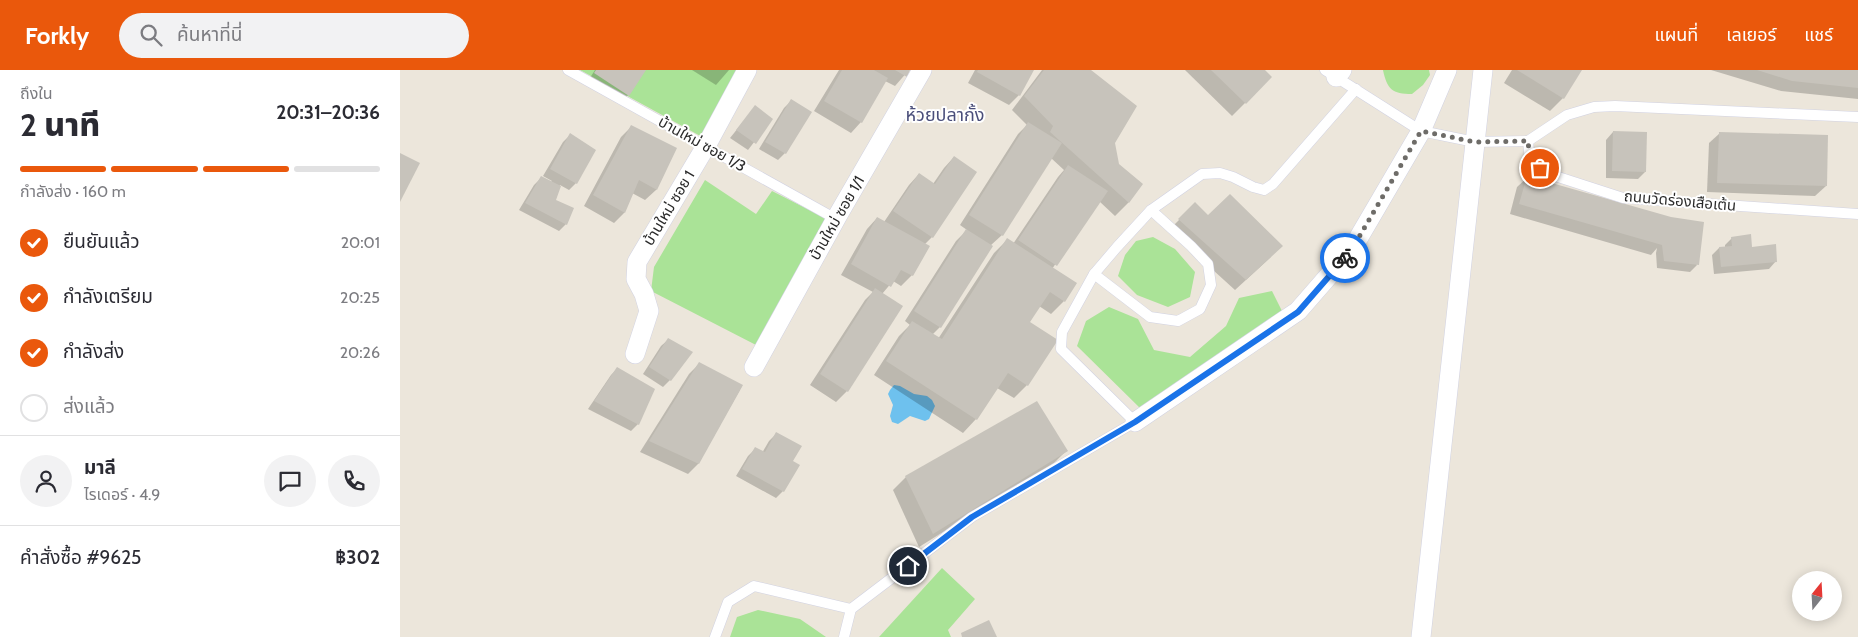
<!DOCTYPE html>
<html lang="th">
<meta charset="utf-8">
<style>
body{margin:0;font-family:Cabin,"Noto Sans Thai",sans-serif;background:#f2f2f3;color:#2b2b33;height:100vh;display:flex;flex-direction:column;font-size:19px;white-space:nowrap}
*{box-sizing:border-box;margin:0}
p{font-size:16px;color:#7c7c81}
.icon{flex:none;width:28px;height:28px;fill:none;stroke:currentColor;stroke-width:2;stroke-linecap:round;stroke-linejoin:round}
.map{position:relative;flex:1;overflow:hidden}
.panel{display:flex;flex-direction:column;background:#fff;width:400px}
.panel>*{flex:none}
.needle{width:32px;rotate:18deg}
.buttons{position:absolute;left:1392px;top:501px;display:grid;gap:10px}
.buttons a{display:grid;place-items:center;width:50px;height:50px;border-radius:50%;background:#fff;box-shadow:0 2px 12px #0003;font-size:25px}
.pin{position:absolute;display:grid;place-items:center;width:42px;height:42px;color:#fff;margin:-21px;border:2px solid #fff;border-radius:50%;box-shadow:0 1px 5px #0007}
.courier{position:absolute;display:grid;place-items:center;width:50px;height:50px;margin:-25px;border:4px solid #1a73e8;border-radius:50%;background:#fff;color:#222;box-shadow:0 1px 6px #0007}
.summary em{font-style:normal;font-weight:800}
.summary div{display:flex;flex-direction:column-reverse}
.summary{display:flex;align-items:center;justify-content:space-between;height:85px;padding:0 20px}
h1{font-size:32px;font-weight:800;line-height:38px}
.bar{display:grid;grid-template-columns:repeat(4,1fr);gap:8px 5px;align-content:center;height:60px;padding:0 20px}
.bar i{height:6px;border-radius:4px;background:#e1e1e2}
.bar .current{background:#ea580c}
.bar p{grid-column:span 4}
.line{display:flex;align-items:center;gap:12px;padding:0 20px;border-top:1px solid #e1e1e2}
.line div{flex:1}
.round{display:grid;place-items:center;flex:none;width:52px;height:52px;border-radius:26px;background:#f2f2f3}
ol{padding:0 20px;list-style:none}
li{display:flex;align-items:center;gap:15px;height:55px}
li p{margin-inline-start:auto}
li .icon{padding:5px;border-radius:50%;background:#ea580c;color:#fff;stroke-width:4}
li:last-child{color:#7c7c81}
li i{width:28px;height:28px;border:2px solid #e1e1e2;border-radius:50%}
header{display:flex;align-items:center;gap:30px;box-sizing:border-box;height:70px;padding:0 25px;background:#ea580c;color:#fff}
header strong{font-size:24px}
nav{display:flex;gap:28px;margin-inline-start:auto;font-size:18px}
.search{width:350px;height:45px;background:#f2f2f3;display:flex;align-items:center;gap:12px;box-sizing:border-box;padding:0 18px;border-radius:28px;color:#7c7c81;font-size:19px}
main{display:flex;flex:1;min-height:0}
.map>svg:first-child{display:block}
.green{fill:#aae397}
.water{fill:#6ec1ee}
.shadow{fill:#0003;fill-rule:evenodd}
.building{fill:#c7c3bb}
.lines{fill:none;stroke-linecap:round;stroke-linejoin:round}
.service-casing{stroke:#d1d2e2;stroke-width:11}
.minor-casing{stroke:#d1d2e2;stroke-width:20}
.service{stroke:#fff;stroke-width:10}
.minor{stroke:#fff;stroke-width:19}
.done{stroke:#6e6c68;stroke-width:5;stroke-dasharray:0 9}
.route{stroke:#1a73e8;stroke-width:6}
.labels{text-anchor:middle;stroke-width:4;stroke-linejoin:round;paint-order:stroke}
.street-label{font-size:15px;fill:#2a2a2a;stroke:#fff}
.quarter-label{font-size:18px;fill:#4a4e7a;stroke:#fff}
</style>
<header>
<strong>Forkly</strong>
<div class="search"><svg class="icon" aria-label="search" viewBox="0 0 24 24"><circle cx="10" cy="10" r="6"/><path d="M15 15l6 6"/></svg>ค้นหาที่นี่</div>
<nav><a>แผนที่</a><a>เลเยอร์</a><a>แชร์</a></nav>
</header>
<main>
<section class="panel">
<div class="summary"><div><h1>2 นาที</h1><p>ถึงใน</p></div><em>20:31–20:36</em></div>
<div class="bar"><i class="current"></i><i class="current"></i><i class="current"></i><i></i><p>กำลังส่ง · 160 m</p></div>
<ol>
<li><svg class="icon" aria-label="check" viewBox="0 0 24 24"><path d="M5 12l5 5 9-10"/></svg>ยืนยันแล้ว<p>20:01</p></li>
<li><svg class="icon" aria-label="check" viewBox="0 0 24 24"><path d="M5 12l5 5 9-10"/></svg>กำลังเตรียม<p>20:25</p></li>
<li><svg class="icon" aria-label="check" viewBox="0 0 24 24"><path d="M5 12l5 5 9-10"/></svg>กำลังส่ง<p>20:26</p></li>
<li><i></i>ส่งแล้ว</li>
</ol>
<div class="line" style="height:90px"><a class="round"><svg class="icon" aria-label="person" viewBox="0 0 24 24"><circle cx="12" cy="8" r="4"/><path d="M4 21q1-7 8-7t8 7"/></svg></a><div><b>มาลี</b><p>ไรเดอร์ · 4.9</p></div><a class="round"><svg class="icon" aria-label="chat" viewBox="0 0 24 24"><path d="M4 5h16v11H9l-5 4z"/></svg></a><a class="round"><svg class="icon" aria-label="phone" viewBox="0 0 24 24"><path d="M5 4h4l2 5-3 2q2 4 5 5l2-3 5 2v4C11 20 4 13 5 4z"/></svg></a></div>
<div class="line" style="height:65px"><div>คำสั่งซื้อ #9625</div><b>฿302</b></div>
</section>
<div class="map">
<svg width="1458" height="567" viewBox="0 0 1458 567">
<rect width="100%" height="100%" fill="#ece6db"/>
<g class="green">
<path d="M180,0H340L304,68Z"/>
<path d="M983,0H1029L1030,5L1023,15L1012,24C992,24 987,19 983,0Z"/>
<path d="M305,110L356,144L372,121L429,150L356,275L251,221L254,197Z"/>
<path d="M753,167L775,179L795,202L790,227L768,237L737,225L718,206L725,185L736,171Z"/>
<path d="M872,221L882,241L741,339L677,276L686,251L709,237L738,249L754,280L790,287L826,256L839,228Z"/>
<path d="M542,498L575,529L548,560L551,567H479Z"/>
<path d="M358,540L400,549L426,567H330L337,547Z"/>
</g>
<path class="water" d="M494,315L500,316L514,324L527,326L532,330L535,336L529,349L525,351L510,346L498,354L492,352L490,346L493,335L488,324L490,320Z"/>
<g class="shadow">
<path d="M195,0H245L228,25L221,32L188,11Z"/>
<path d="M292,0H329L316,15Z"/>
<path d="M439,0H509L495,16L485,11L461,52L451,63L414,41Z"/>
<path d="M575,0H633L619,25L609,35L568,13Z"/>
<path d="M642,0H688L713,73L718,95L742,114L728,133L715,146L699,131L652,199L664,231L651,244L639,236L629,253L627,315L614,328L597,318L576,349L563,363L474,305L499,266L510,255L505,251L556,171L567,160L560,155L618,64L627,55L612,40ZM651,88L664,100L658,107L613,174L607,170L594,183L538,269L532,265L540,257L590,176L602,165Z"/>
<path d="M785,0H863L871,7L832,46Z"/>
<path d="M1112,0H1180L1163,28L1150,41L1104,13Z"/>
<path d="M1311,0H1458V29L1381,21Z"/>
<path d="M391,31L410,42L385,83L378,90L359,79L384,38Z"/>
<path d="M355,37L372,49L348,80L330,68Z"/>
<path d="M231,57L275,78L256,120L245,130L232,123L224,143L214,153L184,136L221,67Z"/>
<path d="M1213,62L1245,102L1238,109L1206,108V70Z"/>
<path d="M1320,63L1426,116L1415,126L1307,122L1309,73Z"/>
<path d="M170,65L176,113L169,120L160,115L155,131L166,154L159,161L119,140L134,115L141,108L151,112L152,111L143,106L163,72Z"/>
<path d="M554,87L532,167L525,174L512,205L501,216L493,211L482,224L501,236L447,321L436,332L410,315L465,230L473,222L441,205L467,159L477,148L484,152L509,115L519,104L533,114L544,98Z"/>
<path d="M1128,107L1269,148L1297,195L1290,202L1257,198L1256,183L1257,178L1251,185L1110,144L1117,117Z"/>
<path d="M795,134L808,147L871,187L835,220L769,160Z"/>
<path d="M1332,168L1351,178L1376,191L1369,199L1314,204L1312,185L1319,178H1325V175Z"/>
<path d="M269,269L270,310L263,317L243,304L261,276Z"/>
<path d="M299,294L342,316L298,394L288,404L240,382L289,304Z"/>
<path d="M218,298L238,354L231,361L188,339L211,305Z"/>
<path d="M376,364L392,392L383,421L376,428L336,406L348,386L355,379L362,383L369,371Z"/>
<path d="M667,380L654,393L519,477L493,420L506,407Z"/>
</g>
<g class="building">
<path d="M196,0H246L229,26L194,3Z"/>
<path d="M442,0H474L488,8L462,53L424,31Z"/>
<path d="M495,0H510L507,7Z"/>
<path d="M578,0H634L620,26L577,2Z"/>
<path d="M644,0H691L737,36L715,73L719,94L743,114L729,133L650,62L653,56L624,26Z"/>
<path d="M811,0H865L872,7L846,34Z"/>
<path d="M1117,0H1182L1164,29Z"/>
<path d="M1357,0H1458V18L1392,11Z"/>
<path d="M391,29L412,42L386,84L365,72Z"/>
<path d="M355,35L373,49L356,74L336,60Z"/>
<path d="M628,52L662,73L603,166L569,145Z"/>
<path d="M231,55L277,78L257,120L239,110L225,143L193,125Z"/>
<path d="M1213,61L1247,62L1246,102L1212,101Z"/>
<path d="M1319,62L1428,65L1427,116L1317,113Z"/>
<path d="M170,63L196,80L177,114L150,99Z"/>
<path d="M0,83L20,93L0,132Z"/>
<path d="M554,86L577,102L533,168L493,141L519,103L535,114Z"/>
<path d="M668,95L708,121L657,196L618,170Z"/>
<path d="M141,106L161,116L156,130L174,138L167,155L125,133Z"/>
<path d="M1127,106L1271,147L1304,152L1299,195L1264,191L1262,175L1119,134Z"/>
<path d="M830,124L883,176L846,210L778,149L795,132L808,145Z"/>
<path d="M477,147L530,176L513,206L501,200L491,217L451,194Z"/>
<path d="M566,159L593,176L541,258L514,241Z"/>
<path d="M1351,164L1352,177L1376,174L1377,192L1321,197L1319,177L1332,176L1331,167Z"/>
<path d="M607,168L677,213L665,232L650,222L630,252L658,270L628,316L608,303L577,350L486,291L512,251L542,269Z"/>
<path d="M475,218L503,236L448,322L420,304Z"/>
<path d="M268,268L293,282L271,311L249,297Z"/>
<path d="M299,292L343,315L299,394L249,371Z"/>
<path d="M217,297L255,319L239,355L194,331Z"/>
<path d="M637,331L668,381L533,464L505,406Z"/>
<path d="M376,362L402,376L393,391L400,395L384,422L342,399L355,377L365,382Z"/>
<path d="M589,550L597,567H562L561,563Z"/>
</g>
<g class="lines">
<g class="service-casing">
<g id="service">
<path d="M168,0L436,149"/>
<path d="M925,0L1021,61L1075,72L1128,71L1167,45L1194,37L1215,36L1458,47"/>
<path d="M1128,71L1130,91L1149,104L1223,128L1458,144"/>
<path d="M694,204L750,247L778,251L800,239L811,215L808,194L791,176L751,140"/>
<path d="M315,567L328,532L354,516L451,539"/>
<path d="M444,567L451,539L572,447L735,352L661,279L662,262L694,204L717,177L751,140L802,104L820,103L833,107L853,117L864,120L873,114L956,19"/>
</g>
</g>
<g class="minor-casing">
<g id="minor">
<path d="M936,7L942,0"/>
<path d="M235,284L249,241L244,224L236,209L237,192L306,76L347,0"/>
<path d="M354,297L438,145L522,0"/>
<path d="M735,352L898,241L952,179L1021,61L1047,0"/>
<path d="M1021,567L1083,0"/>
</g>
</g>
<use href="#service" class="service"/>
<use href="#minor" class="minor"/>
</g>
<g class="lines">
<path class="done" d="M945,188L952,179L1021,61L1075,72L1128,71L1130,91L1140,98"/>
<path class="route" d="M508,496L572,447L735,352L898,242L945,188"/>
</g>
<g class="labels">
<g class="street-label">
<text transform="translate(302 74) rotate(29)" y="5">บ้านใหม่ ซอย 1/3</text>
<text transform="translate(1280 131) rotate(5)" y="5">ถนนวัดร่องเสือเต้น</text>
<text transform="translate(269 138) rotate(-59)" y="5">บ้านใหม่ ซอย 1</text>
<text transform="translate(437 148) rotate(-60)" y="5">บ้านใหม่ ซอย 1/1</text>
</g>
<g class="quarter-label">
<text x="545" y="51">ห้วยปลากั้ง</text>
</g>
</g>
</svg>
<div class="buttons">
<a><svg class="needle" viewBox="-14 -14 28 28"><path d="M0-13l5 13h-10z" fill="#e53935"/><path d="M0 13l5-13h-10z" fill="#7c7c81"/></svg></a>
</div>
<div class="pin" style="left:1140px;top:98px;background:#ea580c"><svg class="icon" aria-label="bag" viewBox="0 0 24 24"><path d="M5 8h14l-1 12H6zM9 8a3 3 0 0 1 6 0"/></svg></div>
<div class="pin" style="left:508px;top:496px;background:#1f2937"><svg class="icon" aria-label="home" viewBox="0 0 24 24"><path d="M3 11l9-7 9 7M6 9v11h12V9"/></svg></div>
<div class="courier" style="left:945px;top:188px"><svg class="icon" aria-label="bike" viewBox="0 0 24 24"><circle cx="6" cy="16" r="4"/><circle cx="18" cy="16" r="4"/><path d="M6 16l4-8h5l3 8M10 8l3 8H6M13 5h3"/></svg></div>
</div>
</main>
